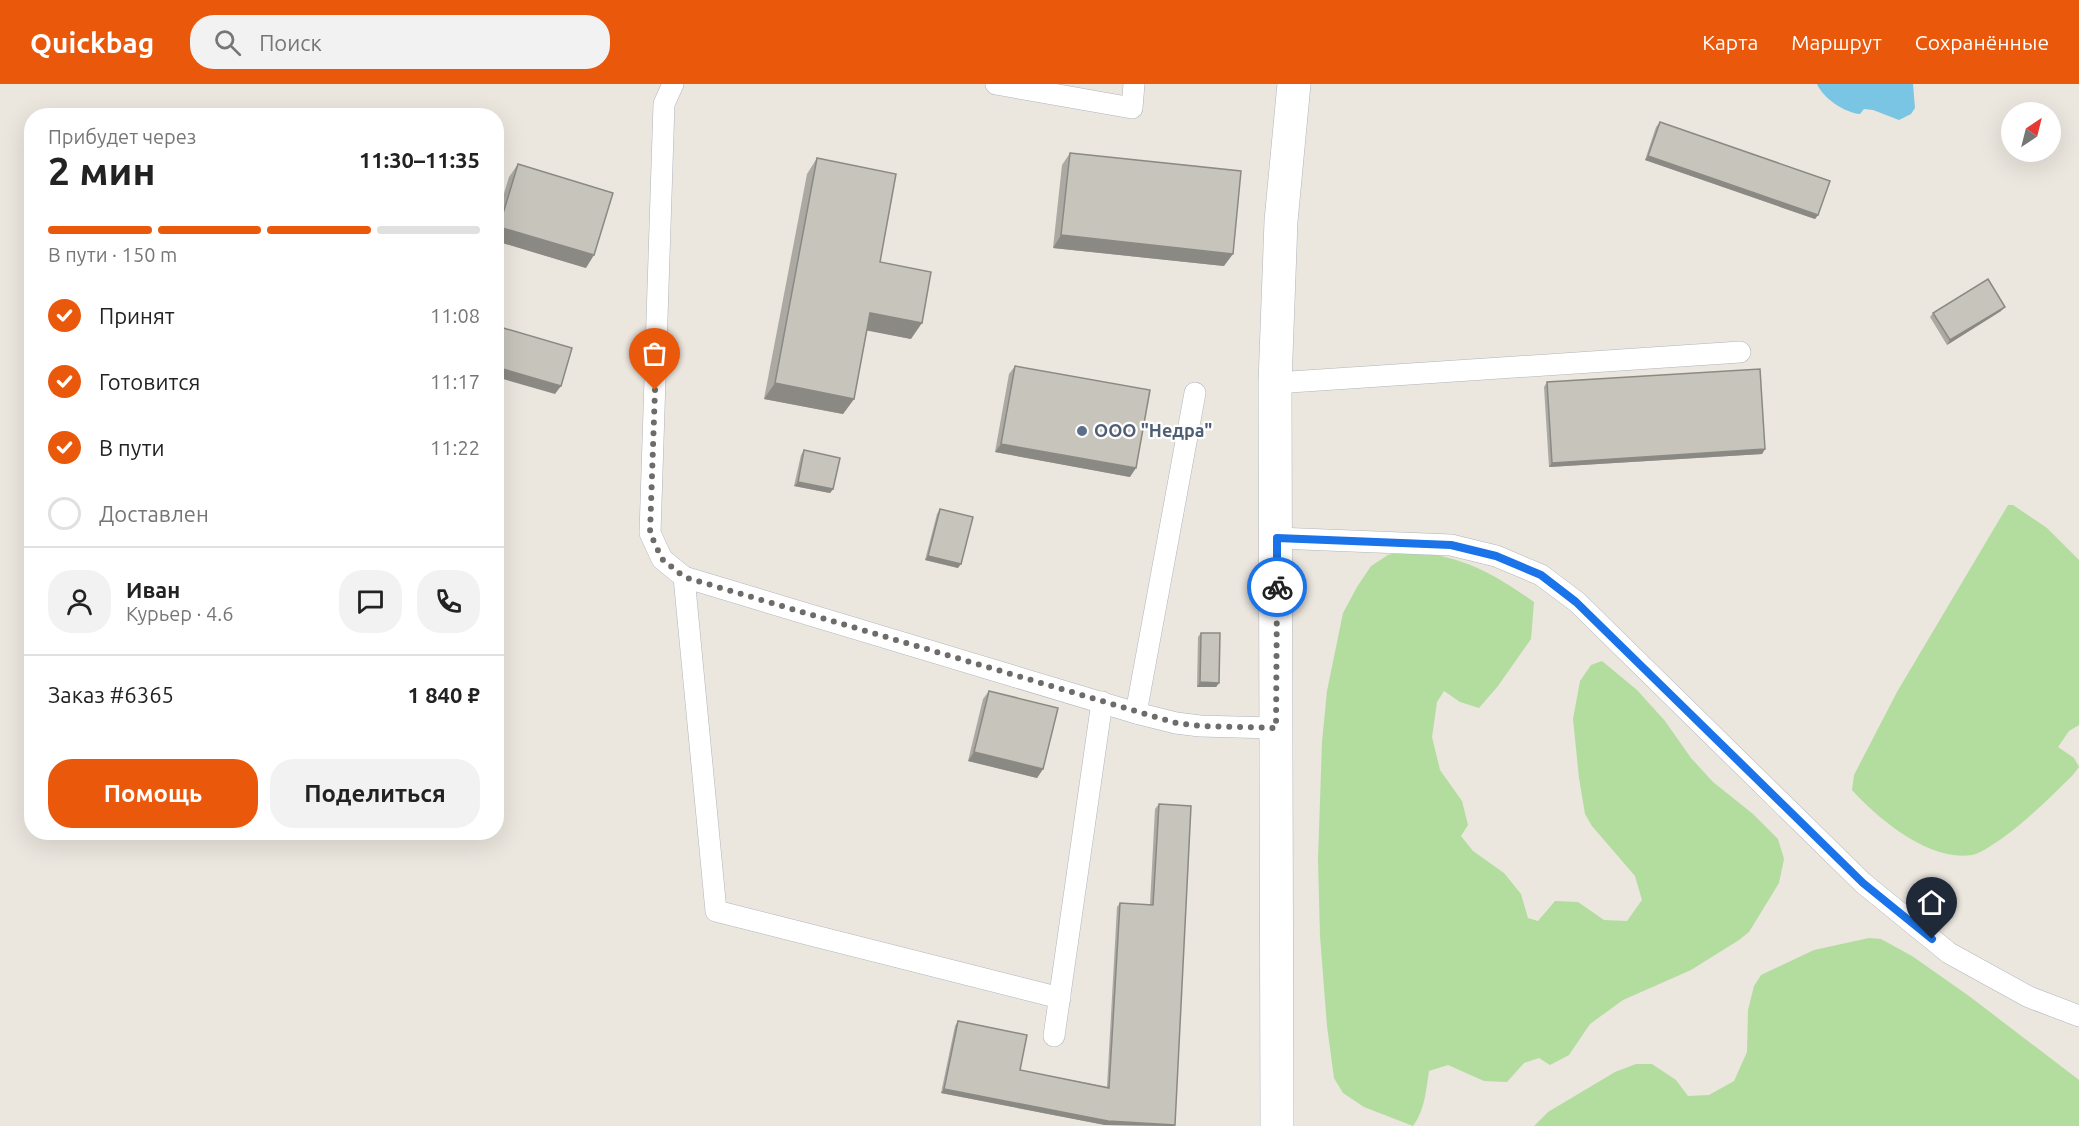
<!DOCTYPE html>
<html lang="ru">
<meta charset="utf-8">
<style>
body{margin:0;font-family:Ubuntu,sans-serif;background:#f2f2f2;color:#222;height:100vh;display:flex;flex-direction:column;font-size:22px;white-space:nowrap}
*{box-sizing:border-box;margin:0}
p{font-size:20px;color:#767676}
.icon{flex:none;width:33px;height:33px;fill:none;stroke:currentColor;stroke-width:2;stroke-linecap:round;stroke-linejoin:round}
.map{position:relative;flex:1;overflow:hidden}
.panel{position:absolute;left:24px;top:24px;width:480px;height:732px;display:flex;flex-direction:column;background:#fff;border-radius:24px;box-shadow:0 6px 24px #0002}
.panel>*{flex:none}
.needle{width:39px;rotate:35deg}
.fabs{position:absolute;left:2001px;top:18px;display:grid;gap:12px}
.fabs a{display:grid;place-items:center;width:60px;height:60px;border-radius:50%;background:#fff;box-shadow:0 6px 24px #0002;font-size:30px}
.pin{position:absolute;display:grid;place-items:center;width:51px;height:51px;color:#fff;margin:-62px -26px;border-radius:50% 50% 50% 0;rotate:-45deg;box-shadow:0 0 6px #0007}
.pin .icon{rotate:45deg}
.courier{position:absolute;display:grid;place-items:center;width:60px;height:60px;margin:-30px;border:4px solid #1a73e8;border-radius:50%;background:#fff;color:#222;box-shadow:0 2px 8px #0007}
.summary em{font-style:normal;font-weight:700}
.summary div{display:flex;flex-direction:column-reverse}
.summary{display:flex;align-items:center;justify-content:space-between;height:102px;padding:0 24px}
h1{font-size:39px;font-weight:700;line-height:45px}
.bar{display:grid;grid-template-columns:repeat(4,1fr);gap:9px 6px;align-content:center;height:72px;padding:0 24px}
.bar i{height:8px;border-radius:4px;background:#e0e0e0}
.bar .active{background:#ea580c}
.bar p{grid-column:span 4}
.line{display:flex;align-items:center;gap:15px;padding:0 24px;border-top:2px solid #e0e0e0}
.line div{flex:1}
.round{display:grid;place-items:center;flex:none;width:63px;height:63px;border-radius:24px;background:#f2f2f2}
ol{padding:0 24px;list-style:none}
li{display:flex;align-items:center;gap:18px;height:66px}
li p{margin-inline-start:auto}
li .icon{padding:6px;border-radius:50%;background:#ea580c;color:#fff;stroke-width:4}
li:last-child{color:#767676}
li i{width:33px;height:33px;border:3px solid #e0e0e0;border-radius:50%}
.primary-button{display:flex;gap:12px;margin-top:auto;padding:12px 24px}
.primary-button a{flex:1;height:69px;border-radius:24px;background:#ea580c;color:#fff;font-size:24px;font-weight:700;line-height:69px;text-align:center}
.primary-button a+a{background:#f2f2f2;color:#222}
header{display:flex;align-items:center;gap:36px;box-sizing:border-box;height:84px;padding:0 30px;background:#ea580c;color:#fff}
header strong{font-size:28px}
nav{display:flex;gap:33px;margin-inline-start:auto;font-size:21px}
.search{width:420px;height:54px;background:#f2f2f2;display:flex;align-items:center;gap:15px;box-sizing:border-box;padding:0 21px;border-radius:24px;color:#767676;font-size:22px}
.map>svg:first-child{display:block}
.green{fill:#b2dd9f}
.water{fill:#7ac5e4}
.lines{fill:none;stroke-linecap:round;stroke-linejoin:round}
.service-casing{stroke:#b1b4bd;stroke-width:22}
.minor-casing{stroke:#b1b4bd;stroke-width:34}
.service{stroke:#fff;stroke-width:21}
.minor{stroke:#fff;stroke-width:33}
.wall{fill:#aba9a2}
.shaded-wall{fill:#8b8984}
.building{fill:#c7c4bc;stroke:#8b8984;stroke-width:1.5}
.done{stroke:#6e6c6a;stroke-width:6;stroke-dasharray:0 10.8}
.route{stroke:#1a73e8;stroke-width:8}
.service-dot{fill:#5c6f8a;stroke:#fff;stroke-width:2}
.labels{text-anchor:middle;stroke-width:4.5;stroke-linejoin:round;paint-order:stroke}
.service-label{font-size:18px;font-weight:bold;fill:#4e5e75;stroke:#fff;text-anchor:start}
</style>
<header>
<strong>Quickbag</strong>
<div class="search"><svg class="icon" aria-label="search" viewBox="0 0 24 24"><circle cx="10" cy="10" r="6"/><path d="M15 15l6 6"/></svg>Поиск</div>
<nav><a>Карта</a><a>Маршрут</a><a>Сохранённые</a></nav>
</header>
<div class="map">
<svg width="2079" height="1042" viewBox="0 0 2079 1042">
<rect width="100%" height="100%" fill="#ebe6de"/>
<g class="green">
<path d="M2008,421H2013L2047,444L2079,476V641L2069,647L2058,663L2074,674L2079,683L2072,692C2046,717 2020,744 1989,763C1984,766 1978,770 1972,771C1930,778 1878,735 1852,706L1854,691L1897,608Z"/>
<path d="M1405,467C1460,471 1490,487 1534,518L1531,555L1498,602L1479,624L1460,618L1444,607L1437,618L1432,653L1440,686L1462,717L1468,741L1461,752L1473,767L1504,789L1521,810L1528,834L1538,837L1555,817L1578,818L1604,836L1627,837L1642,816L1635,792L1592,742L1585,730L1579,694L1573,635L1580,597L1591,581L1602,577L1637,606L1665,637L1691,674L1713,698L1753,730L1778,755L1784,775L1779,799L1749,848L1739,856L1691,886L1623,916L1590,940L1569,971L1550,981L1539,974L1524,979L1507,998L1484,997L1448,981L1429,987C1426,1006 1425,1026 1413,1042L1364,1023L1343,1009L1334,994L1327,942L1320,852L1318,776L1322,658L1327,607L1343,529L1357,503L1371,482L1388,471Z"/>
<path d="M1869,854L1881,855L1912,872L1969,912L2079,996V1042H1534L1548,1028L1615,988L1636,980H1652L1676,996L1688,1012L1709,1011L1734,997L1747,968L1748,926L1754,902L1761,891L1814,866Z"/>
</g>
<path class="water" d="M1817,0H1913L1915,24L1911,30L1899,36L1873,26L1864,25L1860,30C1845,29 1823,14 1817,0Z"/>
<g class="lines">
<g class="service-casing">
<g id="service">
<path d="M673,0L664,20L650,449L662,475L684,493L1136,629"/>
<path d="M996,0L1132,24L1134,0"/>
<path d="M1275,299L1740,268"/>
<path d="M1195,309L1136,629L1176,639L1200,642L1276,644"/>
<path d="M1277,454L1451,461L1496,472L1541,491L1577,518L1863,799L1949,869L2029,913L2079,932"/>
<path d="M684,493L716,827L1060,914"/>
<path d="M1054,952L1102,618"/>
</g>
</g>
<g class="minor-casing">
<path id="minor" d="M1277,1042L1275,299L1281,137L1294,0"/>
</g>
<use href="#service" class="service"/>
<use href="#minor" class="minor"/>
</g>
<g class="wall">
<path d="M1660,38L1818,131L1815,135L1645,76L1656,43Z"/>
<path d="M1070,69L1224,182L1053,164L1062,81Z"/>
<path d="M817,74L880,178L911,255L867,246L854,315L843,330L764,315L807,90Z"/>
<path d="M518,80L586,184L496,157V136L509,93Z"/>
<path d="M2001,227L1947,261L1930,233L1933,229Z"/>
<path d="M1015,282L1130,393L995,368L1009,290Z"/>
<path d="M1547,298L1765,365L1762,370L1549,383L1544,303Z"/>
<path d="M804,366L833,405L830,409L794,402L801,371Z"/>
<path d="M940,425L958,484L925,476L937,430Z"/>
<path d="M1201,549L1219,599L1216,603H1197L1198,553Z"/>
<path d="M989,607L1043,685L1037,694L968,677L983,615Z"/>
<path d="M1159,720L1174,1042L1105,1041L941,1009L955,942L958,937L1020,986L1107,1003L1117,823L1120,819L1150,821L1155,725Z"/>
</g>
<g class="shaded-wall">
<path d="M1648,72L1818,131L1815,135L1645,76Z"/>
<path d="M499,143L594,171L586,184L496,157V147Z"/>
<path d="M1061,151L1233,170L1224,182L1053,164Z"/>
<path d="M2005,223L2001,227L1947,261L1950,256Z"/>
<path d="M870,229L922,239L911,255L859,245Z"/>
<path d="M496,283L561,302L555,310L496,293Z"/>
<path d="M775,299L854,315L843,330L764,315Z"/>
<path d="M1001,360L1136,384L1130,393L995,368Z"/>
<path d="M1765,365L1762,370L1549,383L1552,379Z"/>
<path d="M798,398L833,405L830,409L794,402Z"/>
<path d="M928,472L961,480L958,484L925,476Z"/>
<path d="M1200,598L1219,599L1216,603H1197Z"/>
<path d="M974,668L1043,685L1037,694L968,677Z"/>
<path d="M944,1005L1175,1041L1174,1042L1105,1041L941,1009Z"/>
</g>
<g class="building">
<path d="M1660,38L1830,97L1818,131L1648,72Z"/>
<path d="M1070,69L1241,87L1233,170L1061,151Z"/>
<path d="M817,74L896,90L880,178L931,188L922,239L870,229L854,315L775,299Z"/>
<path d="M518,80L613,109L594,171L499,143Z"/>
<path d="M1988,195L2005,223L1950,256L1933,229Z"/>
<path d="M500,243L572,264L561,302L496,283V255Z"/>
<path d="M1015,282L1150,306L1136,384L1001,360Z"/>
<path d="M1760,285L1765,365L1552,379L1547,298Z"/>
<path d="M804,366L840,374L833,405L798,398Z"/>
<path d="M940,425L973,433L961,480L928,472Z"/>
<path d="M1201,549H1220L1219,599L1200,598Z"/>
<path d="M989,607L1058,624L1043,685L974,668Z"/>
<path d="M1159,720L1191,722L1175,1041L1108,1037L944,1005L958,937L1027,951L1020,986L1109,1004L1120,819L1153,821Z"/>
</g>
<g class="lines">
<path class="done" d="M655,306L650,449L662,475L684,493L1176,639L1200,642L1276,644L1277,503"/>
<path class="route" d="M1277,503V454L1451,461L1496,472L1541,491L1576,518L1863,799L1932,855"/>
</g>
<circle class="service-dot" cx="1082" cy="347" r="6"/>
<g class="labels">
<g class="service-label">
<text x="1094" y="353">ООО "Недра"</text>
</g>
</g>
</svg>
<div class="fabs">
<a><svg class="needle" viewBox="-14 -14 28 28"><path d="M0-13l5 13h-10z" fill="#e53935"/><path d="M0 13l5-13h-10z" fill="#767676"/></svg></a>
</div>
<div class="pin" style="left:655px;top:306px;background:#ea580c"><svg class="icon" aria-label="bag" viewBox="0 0 24 24"><path d="M5 8h14l-1 12H6zM9 8a3 3 0 0 1 6 0"/></svg></div>
<div class="pin" style="left:1932px;top:855px;background:#1f2937"><svg class="icon" aria-label="home" viewBox="0 0 24 24"><path d="M3 11l9-7 9 7M6 9v11h12V9"/></svg></div>
<div class="courier" style="left:1277px;top:503px"><svg class="icon" aria-label="bike" viewBox="0 0 24 24"><circle cx="6" cy="16" r="4"/><circle cx="18" cy="16" r="4"/><path d="M6 16l4-8h5l3 8M10 8l3 8H6M13 5h3"/></svg></div>
<section class="panel">
<div class="summary"><div><h1>2 мин</h1><p>Прибудет через</p></div><em>11:30–11:35</em></div>
<div class="bar"><i class="active"></i><i class="active"></i><i class="active"></i><i></i><p>В пути · 150 m</p></div>
<ol>
<li><svg class="icon" aria-label="check" viewBox="0 0 24 24"><path d="M5 12l5 5 9-10"/></svg>Принят<p>11:08</p></li>
<li><svg class="icon" aria-label="check" viewBox="0 0 24 24"><path d="M5 12l5 5 9-10"/></svg>Готовится<p>11:17</p></li>
<li><svg class="icon" aria-label="check" viewBox="0 0 24 24"><path d="M5 12l5 5 9-10"/></svg>В пути<p>11:22</p></li>
<li><i></i>Доставлен</li>
</ol>
<div class="line" style="height:108px"><a class="round"><svg class="icon" aria-label="person" viewBox="0 0 24 24"><circle cx="12" cy="8" r="4"/><path d="M4 21q1-7 8-7t8 7"/></svg></a><div><b>Иван</b><p>Курьер · 4.6</p></div><a class="round"><svg class="icon" aria-label="chat" viewBox="0 0 24 24"><path d="M4 5h16v11H9l-5 4z"/></svg></a><a class="round"><svg class="icon" aria-label="phone" viewBox="0 0 24 24"><path d="M5 4h4l2 5-3 2q2 4 5 5l2-3 5 2v4C11 20 4 13 5 4z"/></svg></a></div>
<div class="line" style="height:78px"><div>Заказ #6365</div><b>1 840 ₽</b></div>
<div class="primary-button"><a>Помощь</a><a>Поделиться</a></div>
</section>
</div>
